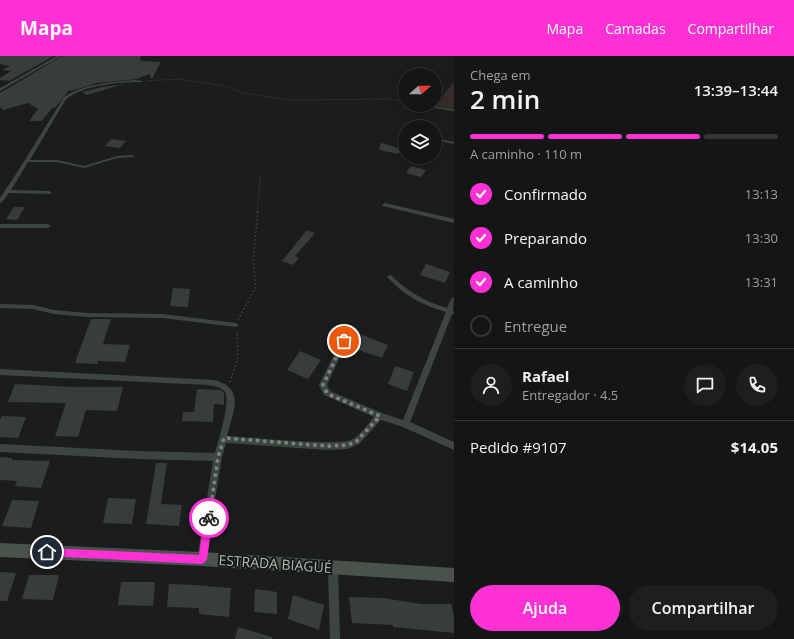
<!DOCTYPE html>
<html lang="pt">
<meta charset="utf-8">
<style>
body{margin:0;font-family:"Open Sans",sans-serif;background:#1d1f1e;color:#f1f3f6;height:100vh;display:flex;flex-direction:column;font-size:15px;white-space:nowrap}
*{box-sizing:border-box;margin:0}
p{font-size:13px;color:#9d9fa0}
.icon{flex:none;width:22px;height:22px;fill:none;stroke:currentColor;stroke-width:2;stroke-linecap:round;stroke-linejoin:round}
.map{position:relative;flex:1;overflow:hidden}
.side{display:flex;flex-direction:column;background:#141615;width:340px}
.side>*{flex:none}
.needle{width:26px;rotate:70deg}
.tools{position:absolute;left:398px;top:12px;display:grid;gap:8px}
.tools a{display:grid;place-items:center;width:44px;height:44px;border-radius:50%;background:#141615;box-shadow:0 2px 10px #0003,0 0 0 1px #333534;font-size:20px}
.pin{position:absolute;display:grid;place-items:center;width:34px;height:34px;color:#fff;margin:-17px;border:2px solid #fff;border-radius:50%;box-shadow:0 1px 4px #0007}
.courier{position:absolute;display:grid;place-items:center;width:40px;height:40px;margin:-20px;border:3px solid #ff31d5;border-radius:50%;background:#fff;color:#222;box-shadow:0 1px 5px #0007}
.head em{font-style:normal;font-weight:600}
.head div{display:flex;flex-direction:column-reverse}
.head{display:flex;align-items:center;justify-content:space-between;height:68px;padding:0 16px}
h1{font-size:26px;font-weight:600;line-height:30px}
.bar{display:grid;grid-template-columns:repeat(4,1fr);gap:6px 4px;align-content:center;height:48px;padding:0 16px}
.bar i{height:5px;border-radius:3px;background:#333534}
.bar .current{background:#ff31d5}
.bar p{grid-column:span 4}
.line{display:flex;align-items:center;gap:10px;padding:0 16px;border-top:1px solid #333534}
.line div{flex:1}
.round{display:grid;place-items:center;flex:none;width:42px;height:42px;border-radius:21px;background:#1d1f1e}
ol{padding:0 16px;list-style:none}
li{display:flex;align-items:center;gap:12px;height:44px}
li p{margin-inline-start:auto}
li .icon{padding:4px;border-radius:50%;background:#ff31d5;color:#fff;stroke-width:4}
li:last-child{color:#9d9fa0}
li i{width:22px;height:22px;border:2px solid #333534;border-radius:50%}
.primary-button{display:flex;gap:8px;margin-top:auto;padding:8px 16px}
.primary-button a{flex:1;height:46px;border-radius:24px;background:#ff31d5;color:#fff;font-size:16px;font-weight:600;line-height:46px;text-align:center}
.primary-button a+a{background:#1d1f1e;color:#f1f3f6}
header{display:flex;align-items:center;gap:24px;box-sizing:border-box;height:56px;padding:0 20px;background:#ff31d5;color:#fff}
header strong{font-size:19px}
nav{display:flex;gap:22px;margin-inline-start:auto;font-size:14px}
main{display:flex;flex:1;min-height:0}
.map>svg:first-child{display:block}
.green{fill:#332f28}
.building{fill:#383c3a}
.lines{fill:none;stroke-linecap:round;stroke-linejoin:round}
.path-far1{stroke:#414a43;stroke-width:1;stroke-dasharray:1 1.5;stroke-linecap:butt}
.path{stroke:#414a43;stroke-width:1.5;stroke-dasharray:1.5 2.5;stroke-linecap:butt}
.street{fill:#3d4540;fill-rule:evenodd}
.secondary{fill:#49534c;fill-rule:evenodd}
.route{fill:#ff31d5}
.done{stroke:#79867c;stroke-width:4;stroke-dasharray:0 7.2}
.labels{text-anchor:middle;stroke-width:4;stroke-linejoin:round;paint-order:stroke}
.near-street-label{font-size:14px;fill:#acbeb0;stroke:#151817}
</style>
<header>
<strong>Mapa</strong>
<nav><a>Mapa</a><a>Camadas</a><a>Compartilhar</a></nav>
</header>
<main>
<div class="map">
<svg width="454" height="583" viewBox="0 0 454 583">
<rect width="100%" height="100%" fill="#1b1d1c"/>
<path class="green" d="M452,28H454V52L436,50Z"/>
<g class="building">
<path d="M0,0H54L9,25L0,24V22L11,15L2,14L10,10L0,8Z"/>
<path d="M62,0H141L140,4L143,5L161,6L152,23L149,18L137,23L97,27L71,35L69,34L55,52H52L42,65H29L38,53L28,47L3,54L0,51V37Z"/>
<path d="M124,28L87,39L82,36L102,31Z"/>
<path d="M111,83L126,85L120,92L105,90Z"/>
<path d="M381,87L403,93L398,98L379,94Z"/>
<path d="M411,110L426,114L421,121L406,117Z"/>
<path d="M14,151H25L17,164L6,163Z"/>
<path d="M307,174L315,177L295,200L299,202L293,209L282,205Z"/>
<path d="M426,208L450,216L445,227L420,219Z"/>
<path d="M173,232L190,233L188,251L170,250Z"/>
<path d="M91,263H111L103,288L130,289L125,306L98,305L97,308L75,307Z"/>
<path d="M360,278L388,289L382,302L353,292Z"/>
<path d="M300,295L321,304L308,323L287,314Z"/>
<path d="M395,310L414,316L407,335L388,328Z"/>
<path d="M15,328L73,331H123L117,355L86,354L78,381L55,380L66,347L8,346Z"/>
<path d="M197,333L221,334L224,337V349L214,348L213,366L182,365L183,356H194Z"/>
<path d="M2,360L26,361L18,382L0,381V364Z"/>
<path d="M0,401L12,402V404L50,405L41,432L15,430L17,425L0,424Z"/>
<path d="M156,407H167L161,448L182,449L179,470L146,468Z"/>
<path d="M108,442L136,443L132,468L103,467Z"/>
<path d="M12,444L39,445L31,472L2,470Z"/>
<path d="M0,516L16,517L7,545H0Z"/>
<path d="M29,519H59L53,544L22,543Z"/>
<path d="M121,526H155L153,550L118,549Z"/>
<path d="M169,528L194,529L231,532L229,561L199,558V552L167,551Z"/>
<path d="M255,533L277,536V558L254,556Z"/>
<path d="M293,539L324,549L319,574L288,563Z"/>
<path d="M349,541L383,542L421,548H451L454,559V577L393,571V569L352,567Z"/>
<path d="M238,571L272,581V583H235Z"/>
</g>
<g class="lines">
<g class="path-far1">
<path d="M56,9L99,13L113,11L134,19"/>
<path d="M146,25L178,23L225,30L243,37L288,44L392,43L405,46"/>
<path d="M257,156L261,117"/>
</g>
<g class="path">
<path d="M238,264L256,231L253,204L258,155"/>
<path d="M230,326L238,301L237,275"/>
</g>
<g class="street">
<path d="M57,0H61L0,35V32Z"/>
<path d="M134,24L143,25L141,26C118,26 85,29 66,43L30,104H57L84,110L117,100L132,99L134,100V101L117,102L84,112L57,106H28L11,134L49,135L51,136V138L9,137L2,146L0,147V142L18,115L64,41C83,28 111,26 134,24Z"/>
<path d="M414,49H425L454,53V55Z"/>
<path d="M435,82L454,86V88L435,84Z"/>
<path d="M385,147L454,163V167L383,150L382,149Z"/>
<path d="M0,168H48L51,170L48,172H0Z"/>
<path d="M390,219L392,220C408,236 426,246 447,252L451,243L454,241L453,254L454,258H452L410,366L454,386V394L403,371L381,364L359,388L347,393L327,394L226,387L222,401L205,506L202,508L199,506L197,503L213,405L138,403L0,396V388L138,395L215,397C218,385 231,346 225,336C221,331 214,330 208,329L0,319V313L214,324C246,332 233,356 227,380C247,381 341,391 353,383C359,380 369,367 374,361L324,339L319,329L341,285L344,283L347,285L327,329L330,335L382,357L403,364L446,256C423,250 404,239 388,222L387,221Z"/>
<path d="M0,248L33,249L54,254L87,257L162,258L236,267L239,269L236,271L162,262L87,261L54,258L33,253L0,252Z"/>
<path d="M333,507L336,509L338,512L340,583H330L328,512L330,509Z"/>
</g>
<path class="secondary" d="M0,487L202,496L454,512V526L202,510L0,501Z"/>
</g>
<path class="route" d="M209,458L212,459L213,462L207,503L205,506L202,508L47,500L44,499L42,496L44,493L47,492L199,499L204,462L206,459Z"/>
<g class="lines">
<path class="done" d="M209,462L218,401L224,382L327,390L347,389L356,386L380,360L332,340L327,337L323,329L344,285"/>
</g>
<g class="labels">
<g class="near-street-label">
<text transform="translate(275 508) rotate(4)" y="5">ESTRADA BIAGUÉ</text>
</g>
</g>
</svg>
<div class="tools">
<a><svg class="needle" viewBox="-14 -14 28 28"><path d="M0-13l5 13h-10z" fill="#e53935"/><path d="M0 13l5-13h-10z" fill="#9d9fa0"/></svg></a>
<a><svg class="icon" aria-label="layers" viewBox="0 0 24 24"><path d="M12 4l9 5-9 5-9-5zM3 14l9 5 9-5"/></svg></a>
</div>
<div class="pin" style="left:344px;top:285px;background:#ea580c"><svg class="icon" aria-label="bag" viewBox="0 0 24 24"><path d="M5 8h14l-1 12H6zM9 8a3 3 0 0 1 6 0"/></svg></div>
<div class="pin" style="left:47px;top:496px;background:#1f2937"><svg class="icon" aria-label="home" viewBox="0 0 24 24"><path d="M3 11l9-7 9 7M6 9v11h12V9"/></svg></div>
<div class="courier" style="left:209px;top:462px"><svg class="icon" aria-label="bike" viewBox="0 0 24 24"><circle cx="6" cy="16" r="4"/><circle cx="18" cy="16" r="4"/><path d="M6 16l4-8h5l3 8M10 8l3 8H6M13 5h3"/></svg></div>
</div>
<section class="side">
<div class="head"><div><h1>2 min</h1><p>Chega em</p></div><em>13:39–13:44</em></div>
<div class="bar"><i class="current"></i><i class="current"></i><i class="current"></i><i></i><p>A caminho · 110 m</p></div>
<ol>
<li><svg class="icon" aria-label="check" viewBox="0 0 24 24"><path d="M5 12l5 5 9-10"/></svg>Confirmado<p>13:13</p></li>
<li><svg class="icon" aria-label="check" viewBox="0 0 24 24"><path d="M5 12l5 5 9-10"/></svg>Preparando<p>13:30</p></li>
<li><svg class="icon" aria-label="check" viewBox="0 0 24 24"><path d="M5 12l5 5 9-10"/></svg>A caminho<p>13:31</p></li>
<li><i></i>Entregue</li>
</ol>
<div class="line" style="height:72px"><a class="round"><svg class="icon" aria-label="person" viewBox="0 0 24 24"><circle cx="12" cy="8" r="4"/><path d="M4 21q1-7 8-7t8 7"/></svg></a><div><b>Rafael</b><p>Entregador · 4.5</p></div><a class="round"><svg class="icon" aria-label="chat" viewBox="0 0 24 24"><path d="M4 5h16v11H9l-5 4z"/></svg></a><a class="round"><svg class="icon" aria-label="phone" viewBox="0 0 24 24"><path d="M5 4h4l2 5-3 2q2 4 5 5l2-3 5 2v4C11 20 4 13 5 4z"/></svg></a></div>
<div class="line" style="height:52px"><div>Pedido #9107</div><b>$14.05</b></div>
<div class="primary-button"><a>Ajuda</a><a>Compartilhar</a></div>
</section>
</main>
